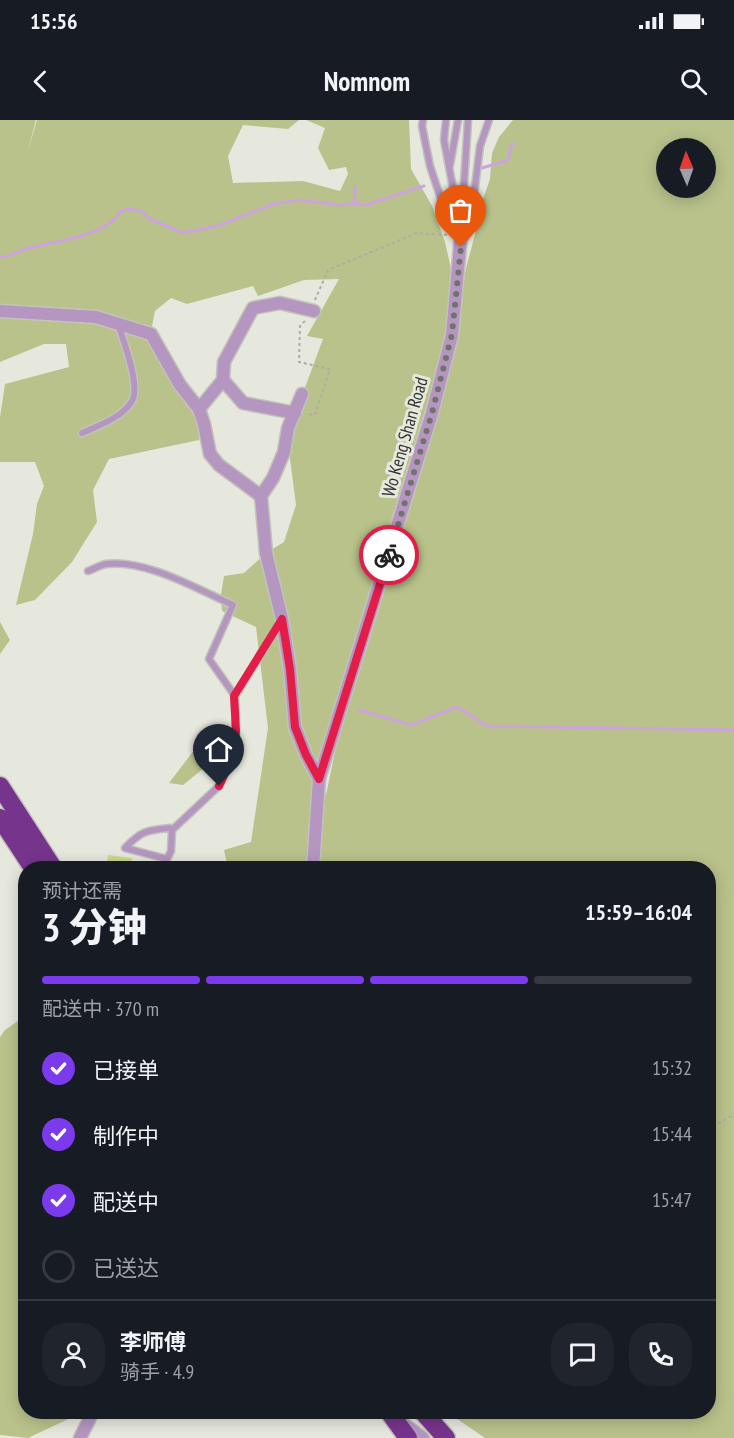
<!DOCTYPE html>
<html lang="zh">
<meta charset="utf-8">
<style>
body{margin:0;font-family:"PT Sans Narrow","Noto Sans SC",sans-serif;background:#20242c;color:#f1f3f6;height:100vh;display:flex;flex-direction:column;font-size:22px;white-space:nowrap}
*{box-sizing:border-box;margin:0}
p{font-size:20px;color:#9ea1a6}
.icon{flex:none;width:33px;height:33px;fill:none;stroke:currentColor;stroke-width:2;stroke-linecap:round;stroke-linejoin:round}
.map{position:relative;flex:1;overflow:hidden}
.sheet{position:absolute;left:18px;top:741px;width:698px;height:558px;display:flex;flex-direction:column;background:#171b24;border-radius:24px;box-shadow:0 3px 15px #0003}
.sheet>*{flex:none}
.needle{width:39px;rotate:358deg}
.tools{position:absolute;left:656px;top:18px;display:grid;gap:12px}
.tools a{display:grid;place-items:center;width:60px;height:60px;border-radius:50%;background:#171b24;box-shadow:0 3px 15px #0003;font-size:30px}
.pin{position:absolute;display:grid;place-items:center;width:51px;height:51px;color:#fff;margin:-62px -26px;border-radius:50% 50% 50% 0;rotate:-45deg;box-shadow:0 0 6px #0007}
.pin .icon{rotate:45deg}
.courier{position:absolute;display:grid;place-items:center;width:60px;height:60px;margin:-30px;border:4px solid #e11d48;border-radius:50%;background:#fff;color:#222;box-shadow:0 2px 8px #0007}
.headline em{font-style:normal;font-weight:800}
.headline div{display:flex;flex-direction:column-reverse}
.headline{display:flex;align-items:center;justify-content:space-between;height:102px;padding:0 24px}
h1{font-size:39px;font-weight:800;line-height:45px}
.bar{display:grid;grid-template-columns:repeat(4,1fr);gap:9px 6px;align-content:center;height:72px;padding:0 24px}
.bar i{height:8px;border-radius:4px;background:#363941}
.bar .current{background:#7c3aed}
.bar p{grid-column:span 4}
.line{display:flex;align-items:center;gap:15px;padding:0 24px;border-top:2px solid #363941}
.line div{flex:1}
.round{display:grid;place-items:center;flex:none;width:63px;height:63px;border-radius:24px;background:#20242c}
ol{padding:0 24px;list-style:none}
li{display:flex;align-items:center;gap:18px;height:66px}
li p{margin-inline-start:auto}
li .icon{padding:6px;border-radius:50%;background:#7c3aed;color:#fff;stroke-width:4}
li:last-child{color:#9ea1a6}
li i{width:33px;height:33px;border:3px solid #363941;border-radius:50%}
.status{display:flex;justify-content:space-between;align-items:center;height:42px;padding:0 30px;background:#171b24;direction:ltr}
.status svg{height:16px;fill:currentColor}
header{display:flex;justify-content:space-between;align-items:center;height:78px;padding:0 24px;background:#171b24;font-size:27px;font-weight:800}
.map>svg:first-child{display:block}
.green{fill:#b9c28b;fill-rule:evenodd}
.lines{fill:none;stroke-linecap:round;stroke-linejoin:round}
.stream{stroke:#cda3dc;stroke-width:3}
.building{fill:#cdd892;filter:url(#shadow)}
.lane-casing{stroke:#c2c4bb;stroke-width:9}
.street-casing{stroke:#c2c4bb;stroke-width:15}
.highway-casing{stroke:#c2c4bb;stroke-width:21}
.path{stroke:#acaea5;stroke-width:2;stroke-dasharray:3 3;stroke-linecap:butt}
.lane{stroke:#b596c0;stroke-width:6}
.street{stroke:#b596c0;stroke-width:12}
.highway{stroke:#77348d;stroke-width:18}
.done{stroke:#70726b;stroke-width:6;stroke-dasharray:0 10.8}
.route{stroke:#e11d48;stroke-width:8}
.labels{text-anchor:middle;stroke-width:6;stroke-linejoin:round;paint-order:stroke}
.street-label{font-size:18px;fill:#31322d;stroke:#e6e8de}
</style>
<div class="status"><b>15:56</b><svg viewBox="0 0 49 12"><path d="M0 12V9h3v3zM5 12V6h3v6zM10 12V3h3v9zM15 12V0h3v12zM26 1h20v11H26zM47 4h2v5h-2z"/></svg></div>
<header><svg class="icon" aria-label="back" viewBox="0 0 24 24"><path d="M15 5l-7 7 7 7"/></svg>Nomnom<svg class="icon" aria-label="search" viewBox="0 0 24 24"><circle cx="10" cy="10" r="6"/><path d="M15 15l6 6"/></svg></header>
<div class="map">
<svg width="734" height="1318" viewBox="0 0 734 1318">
<defs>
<filter id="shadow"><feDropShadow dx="4" dy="4" stdDeviation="0" flood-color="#0004"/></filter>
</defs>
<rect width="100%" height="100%" fill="#e6e8de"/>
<g class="green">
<path d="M0,0H36L27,34L37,0H299L288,9L243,5L228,36L233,63L303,61L340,71L348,54L346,47L329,50L318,28L325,8L306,0H409L411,49L432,86L445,122L452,153L448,201L441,236L430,274L331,597L319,659L326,675L337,622L455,222L466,148L477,107L479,85H481L490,59L492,33L499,17L513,0H734V1318H485L447,1292H708V748H228L224,730L251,722L268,608L256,507L222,491L221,475L224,456L244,453L266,433L284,422L296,385L287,316L323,219L307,216L339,159L304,160L258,176L253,166L187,184L171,178L155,191L149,221L199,301V320L109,339L93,370L97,402L72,442L35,480L16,485L33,414L37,384L44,366L35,342H0V297L5,264L69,247L66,224H44L0,242ZM666,28H705V68H666Z"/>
<path d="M0,502L10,520L0,534Z"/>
<path d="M202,612L208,615L211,623L209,644L183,665L169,663L198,625Z"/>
<path d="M25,896L26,1292H78L77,1295L28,1318L0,1315V917L5,910Z"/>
</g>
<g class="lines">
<g class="stream">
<path d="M482,48L508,40L512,23"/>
<path d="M355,83V67"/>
<path d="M0,137C9,138 18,131 26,129C52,121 106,117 120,92L130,89L141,91L150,99L183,113L217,106L274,84L298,80L341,85L355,83L366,85L424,66"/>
<path d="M359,590L411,605L457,587L488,606L734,610"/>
</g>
</g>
<path class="building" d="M108,735L132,738L131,748H106Z"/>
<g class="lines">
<g class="lane-casing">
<g id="lane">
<path d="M423,0L422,6L430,46L441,79L455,98L461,115"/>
<path d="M446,0L444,20L455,79V98"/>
<path d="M450,45L458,0"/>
<path d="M461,112L468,0"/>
<path d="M463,122L470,108L480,26L489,0"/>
<path d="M82,313C98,306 123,297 132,281C141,266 123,220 118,204"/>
<path d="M88,451C94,449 100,445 106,444C146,439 197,469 233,485L209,539L235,576L236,612L231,640L219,666L172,710L171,731L167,739L125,728C141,711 147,710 170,708L172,710"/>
<path d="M235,576L280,503"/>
</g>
</g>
<g class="street-casing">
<g id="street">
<path d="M0,191L96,197L151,214L180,265L199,289L204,304L210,334L219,345L261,376L266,433L282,499L290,549L295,607L306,635L319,659"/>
<path d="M223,260L243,283L295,293"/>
<path d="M199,289L223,260L224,242L253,188L280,183L314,191"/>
<path d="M261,376L273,358L284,332L288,308L302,274"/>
<path d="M313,748L319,659L432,293L452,215L461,115"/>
<path d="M404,1304L423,1318"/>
<path d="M80,1318L93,1292"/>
</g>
</g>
<g class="highway-casing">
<g id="highway">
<path d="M0,666L53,748"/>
<path d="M0,698L33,748"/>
<path d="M389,1292L408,1318"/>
<path d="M423,1292L446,1318"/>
</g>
</g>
<g class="path">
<path d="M315,180L328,150L417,113L449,115"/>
<path d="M305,201L300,206L299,242L330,249L315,295L306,294"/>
<path d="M708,1010L734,994"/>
</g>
<use href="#lane" class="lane"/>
<use href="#street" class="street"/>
<use href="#highway" class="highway"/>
</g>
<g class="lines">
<path class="done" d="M389,435L432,293L452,214L461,127"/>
<path class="route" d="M219,666L231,640L236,612L234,576L282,499L290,549L295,607L306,635L319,659L389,435"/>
</g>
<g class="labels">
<g class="street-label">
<text transform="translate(405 317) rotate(-74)" y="6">Wo Keng Shan Road</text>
</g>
</g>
</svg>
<div class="tools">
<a><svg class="needle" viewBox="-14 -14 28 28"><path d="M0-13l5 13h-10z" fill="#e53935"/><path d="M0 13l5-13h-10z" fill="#9ea1a6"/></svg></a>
</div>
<div class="pin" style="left:461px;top:127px;background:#ea580c"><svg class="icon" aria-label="bag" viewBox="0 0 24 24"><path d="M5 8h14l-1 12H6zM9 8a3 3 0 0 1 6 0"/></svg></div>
<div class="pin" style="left:219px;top:666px;background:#1f2937"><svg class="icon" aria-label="home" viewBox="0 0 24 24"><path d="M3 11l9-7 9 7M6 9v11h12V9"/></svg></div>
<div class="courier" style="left:389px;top:435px"><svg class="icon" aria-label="bike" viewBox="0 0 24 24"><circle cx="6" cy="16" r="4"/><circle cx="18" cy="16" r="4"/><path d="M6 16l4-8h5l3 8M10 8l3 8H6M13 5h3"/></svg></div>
<section class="sheet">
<div class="headline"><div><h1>3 分钟</h1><p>预计还需</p></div><em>15:59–16:04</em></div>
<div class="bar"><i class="current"></i><i class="current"></i><i class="current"></i><i></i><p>配送中 · 370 m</p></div>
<ol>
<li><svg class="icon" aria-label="check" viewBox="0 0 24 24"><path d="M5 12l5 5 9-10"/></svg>已接单<p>15:32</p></li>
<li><svg class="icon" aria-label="check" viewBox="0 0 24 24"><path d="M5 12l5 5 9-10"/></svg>制作中<p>15:44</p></li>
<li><svg class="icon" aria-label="check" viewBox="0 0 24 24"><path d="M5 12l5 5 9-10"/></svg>配送中<p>15:47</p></li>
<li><i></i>已送达</li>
</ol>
<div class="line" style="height:108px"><a class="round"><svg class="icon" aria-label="person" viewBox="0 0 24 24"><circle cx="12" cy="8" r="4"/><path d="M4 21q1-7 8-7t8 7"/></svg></a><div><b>李师傅</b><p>骑手 · 4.9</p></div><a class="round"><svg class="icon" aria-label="chat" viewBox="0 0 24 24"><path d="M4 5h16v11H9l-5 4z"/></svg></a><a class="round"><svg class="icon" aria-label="phone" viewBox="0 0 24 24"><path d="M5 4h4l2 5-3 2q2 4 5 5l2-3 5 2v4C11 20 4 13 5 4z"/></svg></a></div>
</section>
</div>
